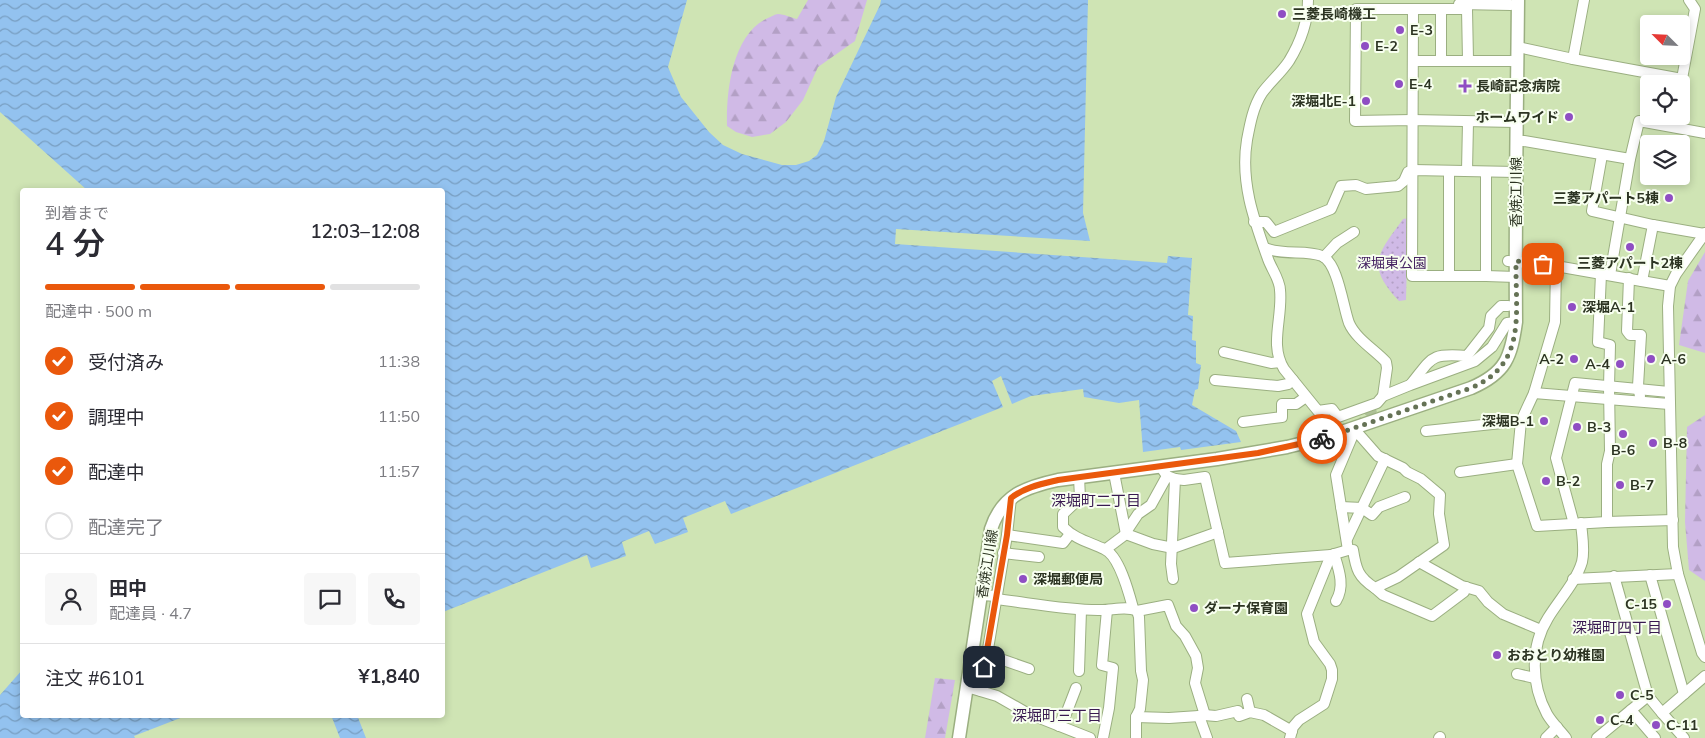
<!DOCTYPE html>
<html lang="ja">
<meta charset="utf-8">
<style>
body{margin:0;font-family:Mulish,"Noto Sans JP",sans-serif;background:#f7f7f7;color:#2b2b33;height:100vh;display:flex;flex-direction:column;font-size:19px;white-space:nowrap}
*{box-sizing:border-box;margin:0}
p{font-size:16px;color:#7c7c81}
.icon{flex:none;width:28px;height:28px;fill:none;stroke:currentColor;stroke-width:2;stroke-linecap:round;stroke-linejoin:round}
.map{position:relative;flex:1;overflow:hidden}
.sheet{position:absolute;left:20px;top:188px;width:425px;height:530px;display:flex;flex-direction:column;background:#fff;border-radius:5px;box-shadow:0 2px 8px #0003}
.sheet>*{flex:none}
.needle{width:32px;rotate:294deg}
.tools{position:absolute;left:1640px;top:15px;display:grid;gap:10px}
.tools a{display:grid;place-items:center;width:50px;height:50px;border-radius:5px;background:#fff;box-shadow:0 2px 8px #0003;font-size:25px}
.pin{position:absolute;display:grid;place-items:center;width:42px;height:42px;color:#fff;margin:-21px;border-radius:10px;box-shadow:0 2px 8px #0006}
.courier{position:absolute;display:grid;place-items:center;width:50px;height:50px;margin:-25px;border:4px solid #ea580c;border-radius:50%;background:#fff;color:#222;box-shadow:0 1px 6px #0007}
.overview em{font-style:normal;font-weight:600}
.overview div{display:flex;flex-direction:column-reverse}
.overview{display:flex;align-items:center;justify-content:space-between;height:85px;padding:0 25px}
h1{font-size:32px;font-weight:600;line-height:38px}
.bar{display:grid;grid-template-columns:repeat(4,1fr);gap:8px 5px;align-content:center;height:60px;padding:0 25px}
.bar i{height:6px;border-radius:4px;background:#e1e1e2}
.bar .active{background:#ea580c}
.bar p{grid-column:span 4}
.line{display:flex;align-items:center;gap:12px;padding:0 25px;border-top:1px solid #e1e1e2}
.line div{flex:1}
.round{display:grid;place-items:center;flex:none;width:52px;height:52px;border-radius:5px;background:#f7f7f7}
ol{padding:0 25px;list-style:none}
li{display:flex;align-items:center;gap:15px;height:55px}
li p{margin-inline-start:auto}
li .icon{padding:5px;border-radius:50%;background:#ea580c;color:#fff;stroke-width:4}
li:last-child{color:#7c7c81}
li i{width:28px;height:28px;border:2px solid #e1e1e2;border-radius:50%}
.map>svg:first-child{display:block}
.green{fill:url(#green-dots)}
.forest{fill:url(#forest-firs)}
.water{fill:url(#water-waves)}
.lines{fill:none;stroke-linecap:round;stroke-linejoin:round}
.minor-tunnel{stroke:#aec197;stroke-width:10;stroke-dasharray:10 5;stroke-linecap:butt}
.minor-casing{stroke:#9baf81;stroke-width:12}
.major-casing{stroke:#9baf81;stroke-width:15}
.minor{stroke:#fff;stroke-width:10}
.major{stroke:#fff;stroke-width:12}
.done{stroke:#657255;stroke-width:5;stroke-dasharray:0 9}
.route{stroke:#ea580c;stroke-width:6}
.poi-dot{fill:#8f4ec3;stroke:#f8fff0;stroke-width:2}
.labels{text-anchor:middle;stroke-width:4;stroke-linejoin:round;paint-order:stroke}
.poi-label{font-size:14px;font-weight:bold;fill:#2c3422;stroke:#f8fff0;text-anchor:start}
.street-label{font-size:14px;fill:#2c3422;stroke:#f8fff0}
.park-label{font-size:14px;fill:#462362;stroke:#f8fff0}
.neighbourhood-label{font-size:15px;fill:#391a51;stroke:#f8fff0}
</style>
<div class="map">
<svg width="1705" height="738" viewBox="0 0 1705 738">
<defs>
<pattern id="green-dots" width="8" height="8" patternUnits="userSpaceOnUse" patternTransform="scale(1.25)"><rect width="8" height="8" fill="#d0bae6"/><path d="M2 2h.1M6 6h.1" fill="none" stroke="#b3a0c5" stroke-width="1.8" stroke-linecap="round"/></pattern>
<pattern id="forest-firs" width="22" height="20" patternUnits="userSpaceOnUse" patternTransform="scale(1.25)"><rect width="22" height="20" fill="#d0bae6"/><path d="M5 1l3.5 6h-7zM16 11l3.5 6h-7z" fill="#b3a0c5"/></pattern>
<pattern id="water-waves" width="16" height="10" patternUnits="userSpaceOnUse" patternTransform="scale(1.25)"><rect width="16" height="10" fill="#93c2ef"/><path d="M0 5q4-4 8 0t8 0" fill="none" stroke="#789ec1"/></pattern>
</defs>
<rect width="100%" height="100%" fill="#cfe4b4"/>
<path class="green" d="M1408,218L1406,300L1399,301C1365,265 1378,254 1403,219Z"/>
<g class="forest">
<path d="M808,0H867L855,41L818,67L803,100L786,122L770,134L752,137L736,132L727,126C726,92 732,34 768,18C771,17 775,14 778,14C784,14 792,18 797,19Z"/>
<path d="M1705,252V353L1679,345L1688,281Z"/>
<path d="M1705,415V581L1689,570L1685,522L1687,427Z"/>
<path d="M935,678L955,680L945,738H925Z"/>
</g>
<g class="water">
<path d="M0,0H687L668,67L681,97L709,132L723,145L742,154L782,165H796L809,161L817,155L824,141L836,97L880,5L881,0H1088L1083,213L1090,241L896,229L895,244L1167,263L1168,256L1192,258L1188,315L1193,316L1192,340L1196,341V363L1201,365L1198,389L1195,390L1192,405L1236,431L1241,442L1181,450L1180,447L1143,452L1139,400L1119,403L1084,397L1083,389L1031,396L1012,404L1001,376L992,381L1003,407L731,514L725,501L683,518L688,532L655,544L649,531L622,542L626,556L591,568L587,555L443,612L442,190H87L0,112Z"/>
<path d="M22,670V715H188L134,736L135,738H0V695Z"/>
<path d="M331,715H357L366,738H340Z"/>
</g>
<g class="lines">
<path class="minor-tunnel" d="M1358,428L1377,403"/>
<g class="minor-casing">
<g id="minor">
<path d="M1308,0C1308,21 1300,43 1289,61C1281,73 1270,82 1262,93C1253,107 1250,124 1247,140C1240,182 1254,220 1268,259C1271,268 1280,280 1280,290C1283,317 1269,345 1284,369L1318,411L1332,409L1338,417L1377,403L1383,396L1410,385L1475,361L1492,347L1507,323L1516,322"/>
<path d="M1459,4L1511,5"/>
<path d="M1413,9H1356L1355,121L1412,120L1516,122"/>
<path d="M1441,9V61"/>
<path d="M1518,47L1573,59L1584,0"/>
<path d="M1573,59L1682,79"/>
<path d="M1468,60L1467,9H1413L1412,276H1486L1516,277"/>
<path d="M1413,61H1518"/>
<path d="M1681,84L1695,9L1689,0"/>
<path d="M1516,141H1524L1630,159"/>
<path d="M1602,155L1592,211L1653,225L1705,234"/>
<path d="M1449,171V276"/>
<path d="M1467,171L1468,122"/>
<path d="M1254,222H1266L1274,232L1331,209L1341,186L1356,185L1366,189L1398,186L1404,181L1408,172L1413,170L1516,172"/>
<path d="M1705,233L1676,274L1670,286L1668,306L1673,547L1678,574L1702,653L1705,657"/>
<path d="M1265,248C1284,256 1306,249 1322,256C1338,263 1343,307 1349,323C1356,339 1375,350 1386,362L1387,368L1383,396"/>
<path d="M1324,257L1337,243L1354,232"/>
<path d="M1508,261L1556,266L1670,286"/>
<path d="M1556,266L1555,322L1534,393L1521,421L1517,464L1537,526L1607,522L1673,520"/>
<path d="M1601,274L1598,342L1610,345L1609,387L1610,451L1607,464V522"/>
<path d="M1610,275L1630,159L1639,121L1705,133"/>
<path d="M1486,276V172"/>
<path d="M1629,278L1627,331L1630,335H1641L1638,386L1640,396"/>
<path d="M1642,281L1653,225"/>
<path d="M1224,352L1271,363L1280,362"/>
<path d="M1215,380L1278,386L1288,384L1293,380"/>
<path d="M1411,384C1433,357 1430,353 1467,356L1489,328L1491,316L1501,306H1508"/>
<path d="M1534,393L1669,404"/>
<path d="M1243,422L1282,417V404H1296L1306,397"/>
<path d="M1356,431L1378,456L1403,468L1407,472L1421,479L1440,495L1439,514L1444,545L1398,577L1375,588C1358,577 1356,569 1353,550H1348L1336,475L1352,437L1357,429"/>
<path d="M1426,431L1521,421"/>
<path d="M1160,466L1167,476L1175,479L1171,564L1173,579"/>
<path d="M1460,472L1517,464"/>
<path d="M1114,473L1126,534"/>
<path d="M1079,477L1080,498L1063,514V527C1075,539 1089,542 1104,549C1119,555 1129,593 1133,608"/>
<path d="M1175,479L1184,480L1205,477L1225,563L1331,555"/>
<path d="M1341,507L1362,508L1372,515L1379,507L1405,497"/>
<path d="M1574,524L1556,458L1575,383L1669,392"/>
<path d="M1126,532L1138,514L1151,505L1167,476"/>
<path d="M1126,534L1153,544L1173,548L1218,532"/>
<path d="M1007,535L1063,543L1070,534"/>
<path d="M1347,539L1385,459"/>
<path d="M1106,549L1126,534"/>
<path d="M1003,553L1039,557"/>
<path d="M1334,554C1339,570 1345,586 1336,601"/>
<path d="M1419,562L1462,586L1479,591L1488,602L1503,614L1541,630"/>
<path d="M1650,575L1684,694"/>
<path d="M1614,576L1648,696"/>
<path d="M1573,579L1678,574"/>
<path d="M1375,588L1383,595L1432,616L1464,592L1466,587"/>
<path d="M982,595L996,596V599C1030,603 1064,610 1098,610C1110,611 1127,605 1137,611L1168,605L1176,626L1185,636L1196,656L1198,668L1195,683L1204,712V715L1199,716L1207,738"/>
<path d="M986,654L1029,669"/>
<path d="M1079,671L1081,610"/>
<path d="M1517,674L1535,678"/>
<path d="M967,687L997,696L1027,713L1090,738"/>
<path d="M981,691L1007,535L1011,498"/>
<path d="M1247,699L1250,712"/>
<path d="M1631,710L1655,738"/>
<path d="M1662,713L1684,738"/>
<path d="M1204,715L1216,716L1238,711L1239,716L1250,712L1264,715L1292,731"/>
<path d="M1136,717L1169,718L1199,716"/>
<path d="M1059,726L1063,716L1066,714L1076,688"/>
<path d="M1103,738L1109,708L1113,668L1102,665L1107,610"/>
<path d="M1136,738V717L1140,709L1143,680L1141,671L1139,617L1137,611"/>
<path d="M1290,738L1293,727L1299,720L1324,704L1332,679V670L1330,664L1314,642L1307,614L1331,555L1348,550"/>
<path d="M1439,738L1440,737"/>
<path d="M1546,738L1557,727"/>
<path d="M1566,738C1560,730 1552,723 1547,714C1531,684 1530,647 1548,618C1559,600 1576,582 1582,562C1585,550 1582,535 1581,523"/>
<path d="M1597,738L1648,696L1662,713L1705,676"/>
</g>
</g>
<g class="major-casing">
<path id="major" d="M959,738L991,529C1002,495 1026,487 1058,480L1217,459L1287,447L1324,438L1471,388C1506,373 1511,357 1516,322C1515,215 1517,107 1518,0"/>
</g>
<use href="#minor" class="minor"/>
<use href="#major" class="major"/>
</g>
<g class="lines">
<path class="done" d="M1322,439L1471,388C1528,364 1515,312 1516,261L1543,264"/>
<path class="route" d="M984,667L1007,535L1011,498C1025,487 1041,484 1058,480L1258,453L1322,439"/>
</g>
<g class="poi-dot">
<circle cx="1282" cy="14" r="5"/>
<circle cx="1400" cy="30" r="5"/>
<circle cx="1365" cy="46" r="5"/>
<circle cx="1399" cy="84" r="5"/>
<path d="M1462.5 78.5h5v5h5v5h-5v5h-5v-5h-5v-5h5z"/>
<circle cx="1366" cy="101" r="5"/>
<circle cx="1569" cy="117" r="5"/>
<circle cx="1669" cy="198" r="5"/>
<circle cx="1630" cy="247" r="5"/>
<circle cx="1572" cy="307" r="5"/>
<circle cx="1574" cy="359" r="5"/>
<circle cx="1651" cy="359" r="5"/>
<circle cx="1620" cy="364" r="5"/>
<circle cx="1544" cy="421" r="5"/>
<circle cx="1577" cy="427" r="5"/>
<circle cx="1623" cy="434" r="5"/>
<circle cx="1653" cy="443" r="5"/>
<circle cx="1546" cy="481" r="5"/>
<circle cx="1620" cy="485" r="5"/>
<circle cx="1023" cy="579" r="5"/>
<circle cx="1667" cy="604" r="5"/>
<circle cx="1194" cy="608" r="5"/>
<circle cx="1497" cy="655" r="5"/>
<circle cx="1620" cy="695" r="5"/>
<circle cx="1600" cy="720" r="5"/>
<circle cx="1656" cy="725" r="5"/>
</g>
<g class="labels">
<g class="poi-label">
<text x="1292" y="19">三菱長崎機工</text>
<text x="1410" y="35">E-3</text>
<text x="1375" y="51">E-2</text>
<text x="1409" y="89">E-4</text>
<text x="1476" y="91">長崎記念病院</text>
<text x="1356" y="106" text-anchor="end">深堀北E-1</text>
<text x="1559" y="122" text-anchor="end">ホームワイド</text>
<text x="1659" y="203" text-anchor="end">三菱アパート5棟</text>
<text x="1630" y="268" text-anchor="middle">三菱アパート2棟</text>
<text x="1582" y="312">深堀A-1</text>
<text x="1564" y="364" text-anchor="end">A-2</text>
<text x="1661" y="364">A-6</text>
<text x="1610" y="369" text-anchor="end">A-4</text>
<text x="1534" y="426" text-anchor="end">深堀B-1</text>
<text x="1587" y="432">B-3</text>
<text x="1663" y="448">B-8</text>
<text x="1623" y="455" text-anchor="middle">B-6</text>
<text x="1556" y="486">B-2</text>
<text x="1630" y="490">B-7</text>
<text x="1033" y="584">深堀郵便局</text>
<text x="1657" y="609" text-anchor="end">C-15</text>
<text x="1204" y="613">ダーナ保育園</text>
<text x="1507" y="660">おおとり幼稚園</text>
<text x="1630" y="700">C-5</text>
<text x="1610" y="725">C-4</text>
<text x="1666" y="730">C-11</text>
</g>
<g class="street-label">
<text transform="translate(1516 192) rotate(-90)" y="5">香焼江川線</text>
<text transform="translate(987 564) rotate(-81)" y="5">香焼江川線</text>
</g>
<g class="park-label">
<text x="1392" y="268">深堀東公園</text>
</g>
<g class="neighbourhood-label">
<text x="1096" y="506">深堀町二丁目</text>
<text x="1617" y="633">深堀町四丁目</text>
<text x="1057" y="721">深堀町三丁目</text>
</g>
</g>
</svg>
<div class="tools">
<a><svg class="needle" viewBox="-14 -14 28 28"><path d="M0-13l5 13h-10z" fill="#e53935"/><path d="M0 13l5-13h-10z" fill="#7c7c81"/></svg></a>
<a><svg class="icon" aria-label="locate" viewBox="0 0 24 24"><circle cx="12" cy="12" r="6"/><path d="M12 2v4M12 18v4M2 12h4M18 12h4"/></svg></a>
<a><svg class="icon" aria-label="layers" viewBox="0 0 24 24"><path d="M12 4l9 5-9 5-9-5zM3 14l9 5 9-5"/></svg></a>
</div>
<div class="pin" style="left:1543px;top:264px;background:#ea580c"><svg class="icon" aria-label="bag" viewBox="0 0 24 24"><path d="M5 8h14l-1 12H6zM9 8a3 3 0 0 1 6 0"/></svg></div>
<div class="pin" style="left:984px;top:667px;background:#1f2937"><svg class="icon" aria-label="home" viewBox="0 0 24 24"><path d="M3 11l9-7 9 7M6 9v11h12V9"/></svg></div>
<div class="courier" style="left:1322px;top:439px"><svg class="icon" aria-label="bike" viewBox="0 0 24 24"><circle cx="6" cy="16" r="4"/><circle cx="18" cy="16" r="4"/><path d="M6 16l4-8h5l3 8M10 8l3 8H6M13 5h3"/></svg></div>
<section class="sheet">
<div class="overview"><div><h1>4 分</h1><p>到着まで</p></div><em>12:03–12:08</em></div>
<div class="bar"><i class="active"></i><i class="active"></i><i class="active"></i><i></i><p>配達中 · 500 m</p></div>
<ol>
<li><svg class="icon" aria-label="check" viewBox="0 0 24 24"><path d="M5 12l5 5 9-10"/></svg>受付済み<p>11:38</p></li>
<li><svg class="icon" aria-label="check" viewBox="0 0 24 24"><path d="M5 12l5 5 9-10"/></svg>調理中<p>11:50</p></li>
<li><svg class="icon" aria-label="check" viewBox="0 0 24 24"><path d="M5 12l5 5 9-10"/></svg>配達中<p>11:57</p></li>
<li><i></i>配達完了</li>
</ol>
<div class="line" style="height:90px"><a class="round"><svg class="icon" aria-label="person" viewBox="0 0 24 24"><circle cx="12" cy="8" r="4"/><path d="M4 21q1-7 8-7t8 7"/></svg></a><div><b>田中</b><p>配達員 · 4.7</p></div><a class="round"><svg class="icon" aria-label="chat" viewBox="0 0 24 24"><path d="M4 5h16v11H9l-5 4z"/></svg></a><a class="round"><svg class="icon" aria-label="phone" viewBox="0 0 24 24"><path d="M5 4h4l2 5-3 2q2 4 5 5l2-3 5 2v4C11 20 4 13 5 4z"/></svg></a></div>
<div class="line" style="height:65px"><div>注文 #6101</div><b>¥1,840</b></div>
</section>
</div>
